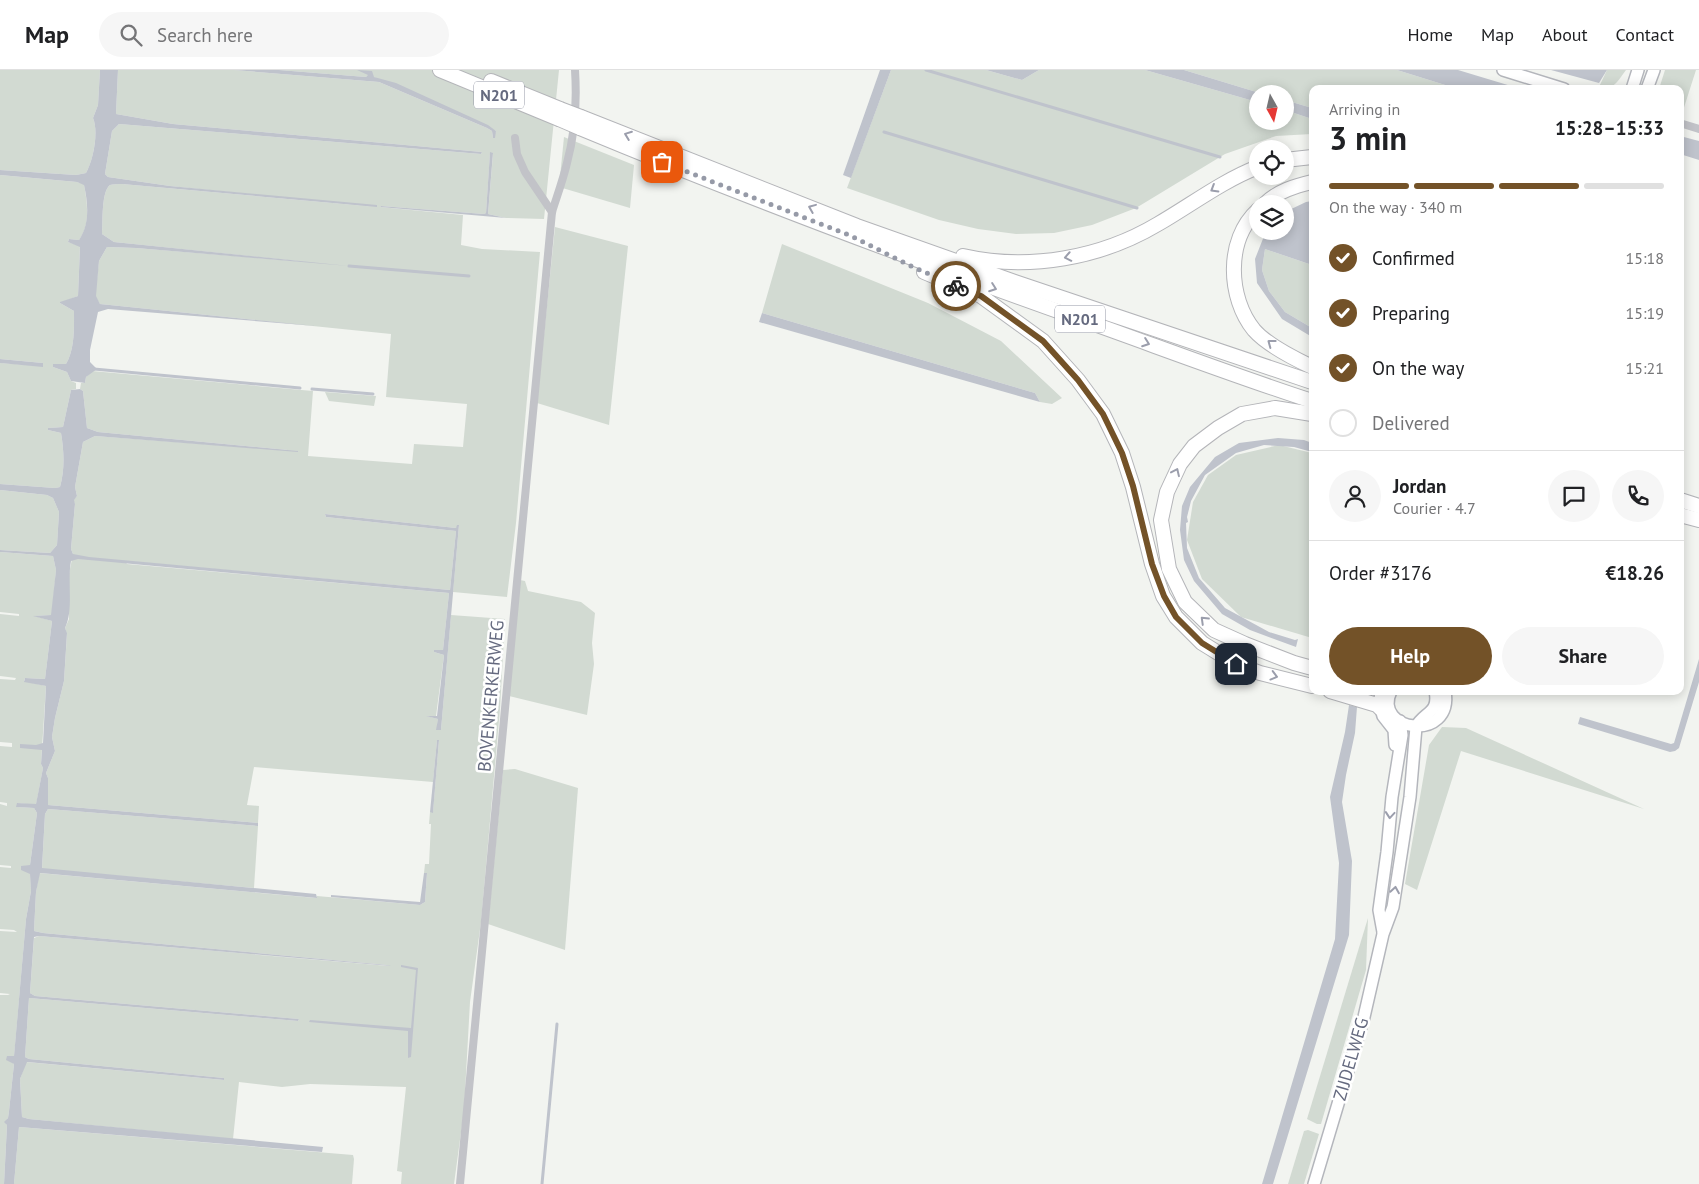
<!DOCTYPE html>
<meta charset="utf-8">
<style>
body{margin:0;font-family:"PT Sans",sans-serif;background:#f6f6f6;color:#202124;height:100vh;display:flex;flex-direction:column;font-size:19px;white-space:nowrap}
*{box-sizing:border-box;margin:0}
p{font-size:16px;color:#757577}
.icon{flex:none;width:28px;height:28px;fill:none;stroke:currentColor;stroke-width:2;stroke-linecap:round;stroke-linejoin:round}
.map{position:relative;flex:1;overflow:hidden}
.details{position:absolute;left:1309px;top:15px;width:375px;height:610px;display:flex;flex-direction:column;background:#fff;border-radius:10px;box-shadow:0 2px 12px #0003}
.details>*{flex:none}
.needle{width:32px;rotate:172deg}
.fabs{position:absolute;left:1249px;top:15px;display:grid;gap:10px}
.fabs a{display:grid;place-items:center;width:45px;height:45px;border-radius:50%;background:#fff;box-shadow:0 2px 12px #0003;font-size:25px}
.pin{position:absolute;display:grid;place-items:center;width:42px;height:42px;color:#fff;margin:-21px;border-radius:10px;box-shadow:0 2px 8px #0006}
.courier{position:absolute;display:grid;place-items:center;width:50px;height:50px;margin:-25px;border:4px solid #735228;border-radius:50%;background:#fff;color:#222;box-shadow:0 1px 6px #0007}
.summary em{font-style:normal;font-weight:700}
.summary div{display:flex;flex-direction:column-reverse}
.summary{display:flex;align-items:center;justify-content:space-between;height:85px;padding:0 20px}
h1{font-size:32px;font-weight:700;line-height:38px}
.bar{display:grid;grid-template-columns:repeat(4,1fr);gap:8px 5px;align-content:center;height:60px;padding:0 20px}
.bar i{height:6px;border-radius:4px;background:#e0e0e0}
.bar .active{background:#735228}
.bar p{grid-column:span 4}
.line{display:flex;align-items:center;gap:12px;padding:0 20px;border-top:1px solid #e0e0e0}
.line div{flex:1}
.round{display:grid;place-items:center;flex:none;width:52px;height:52px;border-radius:26px;background:#f6f6f6}
ol{padding:0 20px;list-style:none}
li{display:flex;align-items:center;gap:15px;height:55px}
li p{margin-inline-start:auto}
li .icon{padding:5px;border-radius:50%;background:#735228;color:#fff;stroke-width:4}
li:last-child{color:#757577}
li i{width:28px;height:28px;border:2px solid #e0e0e0;border-radius:50%}
.action{display:flex;gap:10px;margin-top:auto;padding:10px 20px}
.action a{flex:1;height:58px;border-radius:30px;background:#735228;color:#fff;font-size:20px;font-weight:700;line-height:58px;text-align:center}
.action a+a{background:#f6f6f6;color:#202124}
header{display:flex;align-items:center;gap:30px;box-sizing:border-box;height:70px;padding:0 25px;background:#fff;border-bottom:1px solid #e0e0e0}
header strong{font-size:24px}
nav{display:flex;gap:28px;margin-inline-start:auto;font-size:18px}
.search{width:350px;height:45px;background:#f6f6f6;display:flex;align-items:center;gap:12px;box-sizing:border-box;padding:0 18px;border-radius:28px;color:#757577;font-size:19px}
.map>svg:first-child{display:block}
.green{fill:#d2dad2}
.water{fill:#bfc3cc}
.lines{fill:none;stroke-linecap:round;stroke-linejoin:round}
.stream{stroke:#bfc3cc;stroke-width:3}
.secondary-casing{stroke:#b4b6bc;stroke-width:14}
.highway-casing{stroke:#b4b5b9;stroke-width:16}
.street{stroke:#c2c3c8;stroke-width:8}
.secondary{stroke:#fff;stroke-width:11}
.highway{stroke:#fff;stroke-width:14}
.highway-bridge-casing{stroke:#b4b5b9;stroke-width:16;stroke-linecap:butt}
.highway-bridge{stroke:#fff;stroke-width:14}
.oneway{stroke:#9b9eac}
.done{stroke:#969aa7;stroke-width:5;stroke-dasharray:0 9}
.route{stroke:#735228;stroke-width:6}
.labels{text-anchor:middle;stroke-width:5;stroke-linejoin:round;paint-order:stroke}
.shield{fill:#fff;stroke:#9397a5;stroke-width:1}
.shield-label{font-size:16px;font-weight:bold;fill:#656a7f}
.street-label{font-size:18px;fill:#656a7f;stroke:#fff}
</style>
<header>
<strong>Map</strong>
<div class="search"><svg class="icon" aria-label="search" viewBox="0 0 24 24"><circle cx="10" cy="10" r="6"/><path d="M15 15l6 6"/></svg>Search here</div>
<nav><a>Home</a><a>Map</a><a>About</a><a>Contact</a></nav>
</header>
<div class="map">
<svg width="1699" height="1114" viewBox="0 0 1699 1114">
<rect width="100%" height="100%" fill="#f2f4f0"/>
<g class="green">
<path d="M0,0H100L98,35L93,48C99,62 93,91 86,103L76,105L0,100Z"/>
<path d="M234,0L379,12L487,58L492,61L493,68L496,61L369,5L366,7L279,0H559L544,149L506,148L488,144L493,84L490,83L486,143L484,144L381,136L380,137L463,145L461,175L482,179L540,182L516,453L507,527L453,522L459,455L456,458L325,444L326,447L456,461L450,520L125,491L127,494L449,523L443,580H434V582L444,585L436,646H427L438,649L437,660H441L451,545L505,549L500,639L481,852L470,932L464,1040L454,1114H401L402,1102L397,1101L406,1017L310,1014L282,1017L239,1012L233,1069L29,1049L22,1047L20,1009L26,992L224,1010V1008L29,989L25,987L29,928L298,951L299,949L35,926L30,923L34,868L39,866L389,896L387,895L43,863L34,861L36,822L39,803L316,828L317,826L420,835L425,832L427,803H424L425,794H429L431,754H429L430,742H433L439,670H437L433,712L254,697L247,735L259,736L258,753L48,735V708L46,703L55,681L52,667L55,648L64,611L67,564L65,558L69,549V504L73,484L71,479L75,434L73,430L77,426L75,417L83,372L95,366L298,381L98,362L87,358L83,321L80,319L81,313H85L86,307L92,301L313,321L308,386L412,394L414,374L463,377L467,334L386,327L391,264L100,234L95,226L99,191L107,177L136,178L307,192L114,172L102,164C103,154 101,121 110,115C113,114 119,114 122,114L377,137L170,116L108,107L105,104L112,61L119,54L481,84L482,82L173,54L116,44L118,0Z"/>
<path d="M891,0H986L1022,10L1039,0H1145L1257,32L1258,51H1285V40L1312,49V64L1276,66L1225,84L1136,138L1092,155L1054,163L1016,164L978,159L939,150L847,118Z"/>
<path d="M1184,0H1397L1458,19H1312V38L1285,30V24H1263Z"/>
<path d="M1607,0H1626C1617,12 1615,19 1598,19Z"/>
<path d="M1665,0H1696L1680,50V19H1659Z"/>
<path d="M564,67L634,95L630,138L559,117Z"/>
<path d="M0,105L77,112L84,114C87,132 91,154 79,170L69,169L68,172L80,176L78,226L60,233L74,241C74,257 75,279 66,294H53V297L67,302L71,311L76,313V319L71,320L63,357L48,358V360L61,363C64,381 65,399 60,417L55,418L0,414V293L43,296V293L0,289Z"/>
<path d="M555,157L628,176L609,355L537,333Z"/>
<path d="M782,174L928,233L1001,271L1062,328L1052,334L1040,332L1035,323L762,243Z"/>
<path d="M1265,179L1312,195V258L1285,242L1269,221L1262,200Z"/>
<path d="M325,322L376,326L374,336L329,331Z"/>
<path d="M1279,375L1312,383V568L1241,547L1202,509L1187,470L1193,432L1208,405L1236,385Z"/>
<path d="M0,420L47,425L53,428L59,442L57,475L50,483L0,480Z"/>
<path d="M0,482L53,486L56,500L52,545L35,546L52,551L45,609L25,608L24,611L46,616L41,694L43,698L36,735L17,733V737L34,738L37,743L30,795L31,821L26,849L14,987L7,986L14,994L9,1041L8,1048L5,1052L7,1055L4,1114H0V925H8L10,924L0,923V861L17,862L14,860L0,859V797L11,798V796L0,795V734L7,736V733L0,732V676L12,677V673L0,672V609L15,610L16,608L0,606V544L19,546V544L0,542Z"/>
<path d="M520,510L525,511L528,521L581,532L595,543L592,573L594,594L587,645L509,626Z"/>
<path d="M1442,657L1466,658L1644,739L1461,681L1417,820L1405,814L1429,675Z"/>
<path d="M515,699L578,718L565,880L488,854L503,700Z"/>
<path d="M48,739L258,756L254,818L42,799L45,744Z"/>
<path d="M1368,848L1366,900L1321,1054H1317L1307,1049Z"/>
<path d="M19,1057L353,1085L354,1089L352,1114H14Z"/>
<path d="M1308,1060L1319,1064L1304,1114H1288L1304,1061Z"/>
</g>
<g class="water">
<path d="M100,0H118L116,44L173,54L482,82L481,84L119,54L112,61L105,104L108,107L170,116L377,135V137L122,114C119,114 113,114 110,115C101,121 103,154 102,164L114,172L349,196L136,178L107,177L99,191L96,226L100,234L316,256L108,239L98,242L90,280V292L97,299L86,307L85,313L71,311L67,302L53,297V294H66C75,279 74,257 74,241L60,233V232L78,226L80,177L68,172L69,169L79,170C90,154 88,133 84,115L77,112L0,105V100L76,105L86,103C93,91 99,62 93,48L98,35Z"/>
<path d="M234,0H279L366,7L368,5L357,0L372,1L374,7L396,13L488,55L496,61L495,68H493L492,61L487,58L379,12Z"/>
<path d="M880,0H891L851,108L843,105Z"/>
<path d="M986,0H1039L1022,10Z"/>
<path d="M1145,0H1184L1263,24H1258L1257,32Z"/>
<path d="M1397,0H1458L1521,19H1458Z"/>
<path d="M1551,0H1607L1599,13Z"/>
<path d="M1285,30L1312,38V49L1285,40Z"/>
<path d="M1680,66L1699,71V90L1680,84Z"/>
<path d="M490,82L493,83L488,144L506,148L380,137L381,136L484,144L486,143Z"/>
<path d="M1312,131V195L1265,179L1262,200L1269,221L1285,242L1312,258V267L1282,249L1257,213L1255,189L1266,161H1285V142L1306,132Z"/>
<path d="M762,243L1035,323L1040,332L759,252Z"/>
<path d="M0,289L43,293V297L0,293Z"/>
<path d="M80,319L83,321L87,358L98,362L298,381V382L95,366L83,372L75,417L77,426L74,430L75,434L71,479L73,484L89,487L450,520L456,461L326,447L325,444L456,458L457,455H459L441,660H436L438,649L426,646H437L444,585L434,582V580H443L449,523L78,489L71,491C67,512 74,539 65,558L67,563L64,611L55,648L52,667L55,681L46,703L48,708V735L258,753V756L48,739L45,744L42,798L316,824L317,828L40,803L36,822L34,861L43,863L387,895L391,896L39,866L34,867L30,923L35,926L299,949L298,951L29,928L25,987L29,989L224,1008V1010L27,992L20,1009L22,1047L29,1049L323,1077L322,1082L19,1057L14,1114H4L7,1055L4,1052L8,1048L9,1041L14,994L6,990L7,986H14L26,849L31,821L30,804L21,800V796L30,795L37,743L34,738L16,737L17,733L36,734L43,698L41,694L42,680L20,678V674L36,675L43,673L46,616L24,612L25,608L45,609L52,551L33,546L51,545L56,500L53,486L0,482V480L50,483L57,475L59,442L53,428L47,425L0,420V414L55,418L60,417C65,399 64,381 61,363L48,360V358L63,357L71,320Z"/>
<path d="M1278,368L1304,370L1312,373V382L1294,377L1264,375L1236,383L1205,405L1191,431L1187,447L1188,452L1186,453L1187,478L1199,508L1225,538L1269,562L1295,570L1298,569L1296,577L1250,560L1222,544L1194,511L1184,490L1180,460L1182,436L1190,417L1215,387L1239,373Z"/>
<path d="M1699,589V612L1679,678L1675,681L1670,682L1578,654L1580,647L1671,674L1674,673Z"/>
<path d="M1349,635L1357,637L1355,663L1346,705L1342,732L1352,791L1349,865L1273,1114H1262L1335,869L1339,793L1330,727L1345,662Z"/>
<path d="M437,670H439L433,743L430,742Z"/>
<path d="M424,803H427L425,832L420,835L331,827V825L420,832Z"/>
<path d="M401,895L418,898L411,987L408,988V961L309,952L310,950L411,958L416,900L401,897Z"/>
</g>
<g class="lines">
<g class="stream">
<path d="M926,0L1220,87"/>
<path d="M884,62L1137,138"/>
<path d="M349,196L469,206"/>
<path d="M94,299L300,318"/>
<path d="M312,319L373,324"/>
<path d="M542,1114L557,954"/>
</g>
<g class="secondary-casing">
<g id="secondary">
<path d="M1503,0L1564,19"/>
<path d="M1632,19L1638,0"/>
<path d="M1647,19L1654,0"/>
<path d="M1381,621L1380,629L1381,639L1383,646L1394,660L1395,675"/>
<path d="M1391,621C1372,662 1454,673 1445,621"/>
<path d="M1383,862L1379,840L1387,782L1392,727L1402,665L1400,651"/>
<path d="M1314,1114L1364,947L1383,864L1393,837L1410,727L1416,657C1423,642 1440,644 1435,621"/>
</g>
</g>
<g class="highway-casing">
<g id="highway">
<path d="M440,0L559,49"/>
<path d="M491,11L560,39"/>
<path d="M581,47L857,156L1015,212L1312,312"/>
<path d="M580,58C746,127 914,190 1083,250C1159,277 1235,306 1312,331"/>
<path d="M1285,90L1312,87"/>
<path d="M1265,134C1278,121 1295,116 1312,112"/>
<path d="M1258,140C1225,170 1228,228 1254,260C1267,275 1295,289 1312,297"/>
<path d="M963,186C1029,201 1101,188 1158,154C1191,135 1222,111 1258,97"/>
<path d="M924,202L981,226L1043,271L1078,310L1103,344L1122,383L1133,417L1152,494L1163,526L1176,547L1202,573L1236,594L1260,603L1312,616"/>
<path d="M1312,344L1275,338L1242,344L1218,358L1194,376L1180,394L1167,422L1161,450L1169,499L1185,532L1214,560L1245,574L1294,593L1312,598"/>
<path d="M1680,430L1699,436"/>
<path d="M1680,445L1699,450"/>
<path d="M1330,621L1377,635L1381,639"/>
</g>
</g>
<g class="street">
<path d="M1683,54L1699,59"/>
<path d="M515,68L517,84L525,102L552,142"/>
<path d="M460,1114L552,142C557,126 563,110 567,93C575,63 577,31 575,0"/>
</g>
<use href="#secondary" class="secondary"/>
<use href="#highway" class="highway"/>
<g class="highway-bridge-casing">
<g id="highway-bridge">
<path d="M560,39L581,47"/>
<path d="M559,49L580,58"/>
</g>
</g>
<use href="#highway-bridge" class="highway-bridge"/>
</g>
<defs><path id="oneway-chevron" d="M-2-3.5L2.5 0L-2 3.5" fill="none" stroke-width="1.6" stroke-linecap="round" stroke-linejoin="round" transform="scale(1.25)"/></defs>
<g class="oneway">
<use href="#oneway-chevron" transform="translate(628 65) rotate(-159)"/>
<use href="#oneway-chevron" transform="translate(1214 119) rotate(149)"/>
<use href="#oneway-chevron" transform="translate(812 138) rotate(-158)"/>
<use href="#oneway-chevron" transform="translate(1068 187) rotate(169)"/>
<use href="#oneway-chevron" transform="translate(993 218) rotate(20)"/>
<use href="#oneway-chevron" transform="translate(1146 273) rotate(20)"/>
<use href="#oneway-chevron" transform="translate(1271 273) rotate(-143)"/>
<use href="#oneway-chevron" transform="translate(1176 402) rotate(-65)"/>
<use href="#oneway-chevron" transform="translate(1204 550) rotate(-136)"/>
<use href="#oneway-chevron" transform="translate(1274 606) rotate(15)"/>
<use href="#oneway-chevron" transform="translate(1390 745) rotate(95)"/>
<use href="#oneway-chevron" transform="translate(1395 820) rotate(-81)"/>
</g>
<g class="lines">
<path class="done" d="M662,92L849,165L911,196L956,216"/>
<path class="route" d="M956,216L981,226L1043,271L1078,310L1103,344L1122,383L1133,416L1152,494L1164,526L1176,547L1202,573L1236,594"/>
</g>
<g class="labels">
<g class="shield">
<rect x="474" y="11.5" width="50" height="27" rx="4"/>
<rect x="1055" y="235.5" width="50" height="27" rx="4"/>
</g>
<g class="shield-label">
<text x="499" y="31">N201</text>
<text x="1080" y="255">N201</text>
</g>
<g class="street-label">
<text transform="translate(491 626) rotate(-85)" y="6">BOVENKERKERWEG</text>
<text transform="translate(1351 989) rotate(-74)" y="6">ZIJDELWEG</text>
</g>
</g>
</svg>
<div class="fabs">
<a><svg class="needle" viewBox="-14 -14 28 28"><path d="M0-13l5 13h-10z" fill="#e53935"/><path d="M0 13l5-13h-10z" fill="#757577"/></svg></a>
<a><svg class="icon" aria-label="locate" viewBox="0 0 24 24"><circle cx="12" cy="12" r="6"/><path d="M12 2v4M12 18v4M2 12h4M18 12h4"/></svg></a>
<a><svg class="icon" aria-label="layers" viewBox="0 0 24 24"><path d="M12 4l9 5-9 5-9-5zM3 14l9 5 9-5"/></svg></a>
</div>
<div class="pin" style="left:662px;top:92px;background:#ea580c"><svg class="icon" aria-label="bag" viewBox="0 0 24 24"><path d="M5 8h14l-1 12H6zM9 8a3 3 0 0 1 6 0"/></svg></div>
<div class="pin" style="left:1236px;top:594px;background:#1f2937"><svg class="icon" aria-label="home" viewBox="0 0 24 24"><path d="M3 11l9-7 9 7M6 9v11h12V9"/></svg></div>
<div class="courier" style="left:956px;top:216px"><svg class="icon" aria-label="bike" viewBox="0 0 24 24"><circle cx="6" cy="16" r="4"/><circle cx="18" cy="16" r="4"/><path d="M6 16l4-8h5l3 8M10 8l3 8H6M13 5h3"/></svg></div>
<section class="details">
<div class="summary"><div><h1>3 min</h1><p>Arriving in</p></div><em>15:28–15:33</em></div>
<div class="bar"><i class="active"></i><i class="active"></i><i class="active"></i><i></i><p>On the way · 340 m</p></div>
<ol>
<li><svg class="icon" aria-label="check" viewBox="0 0 24 24"><path d="M5 12l5 5 9-10"/></svg>Confirmed<p>15:18</p></li>
<li><svg class="icon" aria-label="check" viewBox="0 0 24 24"><path d="M5 12l5 5 9-10"/></svg>Preparing<p>15:19</p></li>
<li><svg class="icon" aria-label="check" viewBox="0 0 24 24"><path d="M5 12l5 5 9-10"/></svg>On the way<p>15:21</p></li>
<li><i></i>Delivered</li>
</ol>
<div class="line" style="height:90px"><a class="round"><svg class="icon" aria-label="person" viewBox="0 0 24 24"><circle cx="12" cy="8" r="4"/><path d="M4 21q1-7 8-7t8 7"/></svg></a><div><b>Jordan</b><p>Courier · 4.7</p></div><a class="round"><svg class="icon" aria-label="chat" viewBox="0 0 24 24"><path d="M4 5h16v11H9l-5 4z"/></svg></a><a class="round"><svg class="icon" aria-label="phone" viewBox="0 0 24 24"><path d="M5 4h4l2 5-3 2q2 4 5 5l2-3 5 2v4C11 20 4 13 5 4z"/></svg></a></div>
<div class="line" style="height:65px"><div>Order #3176</div><b>€18.26</b></div>
<div class="action"><a>Help</a><a>Share</a></div>
</section>
</div>
